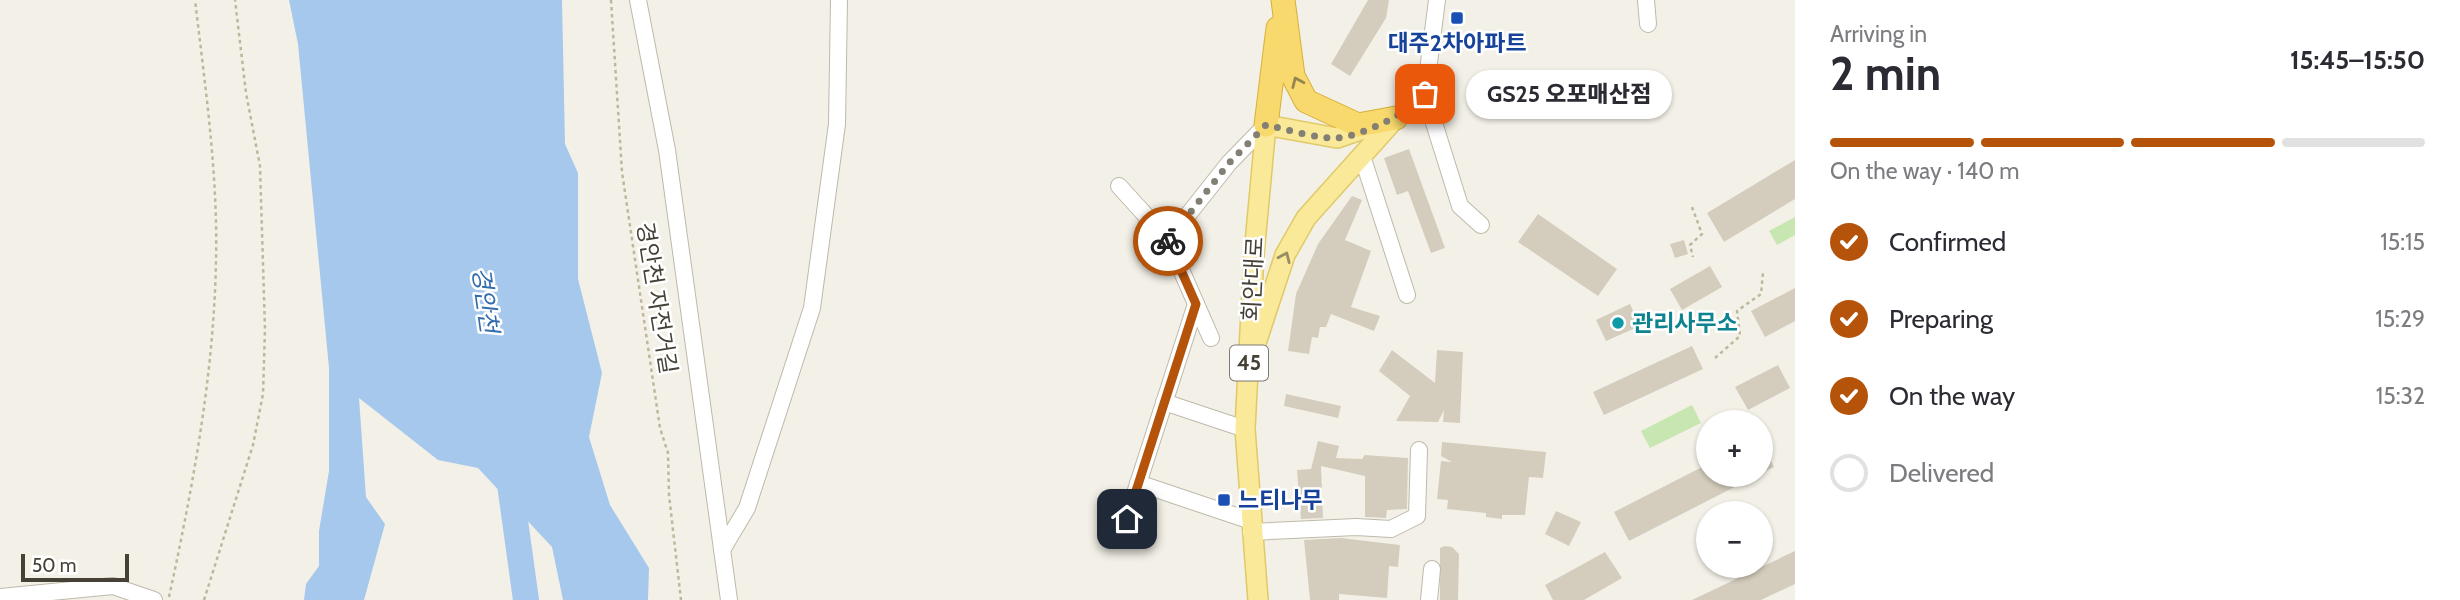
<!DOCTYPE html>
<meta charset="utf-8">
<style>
body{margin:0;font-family:Cabin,"Noto Sans KR",sans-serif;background:#f7f7f7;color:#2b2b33;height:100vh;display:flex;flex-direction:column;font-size:26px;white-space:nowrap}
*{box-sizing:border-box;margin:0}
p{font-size:23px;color:#7c7c81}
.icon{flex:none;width:38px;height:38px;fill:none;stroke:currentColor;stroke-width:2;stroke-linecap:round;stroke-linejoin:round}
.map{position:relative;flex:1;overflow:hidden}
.details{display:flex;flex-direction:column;background:#fff;width:665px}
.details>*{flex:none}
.fabs{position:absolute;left:1696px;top:410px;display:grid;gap:14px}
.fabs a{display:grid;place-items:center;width:77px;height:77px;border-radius:50%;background:#fff;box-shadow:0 2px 5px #0004;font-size:35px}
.scale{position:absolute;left:21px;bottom:18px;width:108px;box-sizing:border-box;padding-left:7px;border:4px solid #464136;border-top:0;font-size:19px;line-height:24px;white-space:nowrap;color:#464136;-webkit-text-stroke:5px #fff;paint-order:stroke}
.pin{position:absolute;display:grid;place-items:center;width:60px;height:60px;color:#fff;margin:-30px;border-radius:14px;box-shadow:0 4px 10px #0006}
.courier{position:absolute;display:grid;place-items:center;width:70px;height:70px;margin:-35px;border:5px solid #b45309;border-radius:50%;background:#fff;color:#222;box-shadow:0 2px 9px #0007}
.bubble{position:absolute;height:49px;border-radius:24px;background:#fff;box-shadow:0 2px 5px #0004;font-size:23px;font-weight:800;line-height:49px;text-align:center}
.head em{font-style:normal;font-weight:800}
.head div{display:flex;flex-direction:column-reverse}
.head{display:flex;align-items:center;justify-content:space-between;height:119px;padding:0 35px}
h1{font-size:46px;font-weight:800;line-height:52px}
.bar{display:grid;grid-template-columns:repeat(4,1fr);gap:10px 7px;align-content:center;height:84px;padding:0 35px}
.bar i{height:9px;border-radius:5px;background:#e1e1e2}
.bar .current{background:#b45309}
.bar p{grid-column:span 4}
ol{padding:0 35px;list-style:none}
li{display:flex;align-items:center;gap:21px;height:77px}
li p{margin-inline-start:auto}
li .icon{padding:7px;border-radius:50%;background:#b45309;color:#fff;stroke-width:4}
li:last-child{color:#7c7c81}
li i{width:38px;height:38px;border:4px solid #e1e1e2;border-radius:50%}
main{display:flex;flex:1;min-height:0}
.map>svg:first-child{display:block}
.green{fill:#c8e6b1}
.water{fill:#a6c8ed}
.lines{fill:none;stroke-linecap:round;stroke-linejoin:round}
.river{stroke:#a6c8ed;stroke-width:26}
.building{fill:#d4cdbd}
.minor-casing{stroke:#beb9aa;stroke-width:18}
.major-casing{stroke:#dfc969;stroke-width:22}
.highway-casing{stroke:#d7af3d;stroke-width:25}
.path{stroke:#bfb79c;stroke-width:2.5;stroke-dasharray:3.5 3.5;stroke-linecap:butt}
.minor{stroke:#fff;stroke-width:16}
.major{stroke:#fae999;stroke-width:19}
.highway{stroke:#f8d96d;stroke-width:23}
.oneway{stroke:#96854f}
.oneway2{stroke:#978d63}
.done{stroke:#837f74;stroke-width:7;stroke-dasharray:0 12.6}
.route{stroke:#b45309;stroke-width:9}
.transit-dot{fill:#1a4fb4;stroke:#fff;stroke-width:2.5}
.culture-dot{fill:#0f9aa8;stroke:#fff;stroke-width:2.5}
.labels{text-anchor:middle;stroke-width:5;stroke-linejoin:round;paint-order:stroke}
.shield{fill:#fff;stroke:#7e7a72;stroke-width:2}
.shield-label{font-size:21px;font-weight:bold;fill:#464136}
.transit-label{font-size:23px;font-weight:bold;fill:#164399;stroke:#fff}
.street-label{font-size:23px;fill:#464136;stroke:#fff}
.culture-label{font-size:23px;font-weight:bold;fill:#0d838f;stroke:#fff;text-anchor:start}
.water-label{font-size:24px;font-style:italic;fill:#336dae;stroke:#fff}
</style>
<main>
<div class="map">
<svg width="1795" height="600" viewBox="0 0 1795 600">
<rect width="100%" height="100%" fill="#f3f1e7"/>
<g class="green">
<path d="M1795,217V235L1777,245L1769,231Z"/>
<path d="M1692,405L1701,423L1650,448L1641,431Z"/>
</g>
<path class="water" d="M289,0H562L565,144L578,173V279L602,373L589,437L610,505L649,568L648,600H563L552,547L478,468L438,460L359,398L366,497L385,524L364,600H304L306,584L319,566V531L329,471V368L298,44Z"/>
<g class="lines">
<path class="river" d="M508,470L526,600"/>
</g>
<g class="building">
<path d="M1368,0H1389L1386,18L1350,76L1331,64Z"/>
<path d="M1409,149L1445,248L1431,253L1408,191L1397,195L1384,158Z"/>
<path d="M1795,160V199L1724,242L1707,213Z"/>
<path d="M1352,196L1362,200L1345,240L1371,251L1351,307L1380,316L1374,331L1331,314L1326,327H1320L1318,338L1312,337L1309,354L1288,351L1296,294L1318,244Z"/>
<path d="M1538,214L1617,269L1598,296L1518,242Z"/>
<path d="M1684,240L1688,254L1675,258L1670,244Z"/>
<path d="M1710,266L1722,287L1682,310L1670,289Z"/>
<path d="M1795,288V321L1765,337L1751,311Z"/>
<path d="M1630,304L1640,326L1606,341L1596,320Z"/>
<path d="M1692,346L1703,369L1604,415L1593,392Z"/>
<path d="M1392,350L1435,383L1437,350L1463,352L1460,423L1443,422L1444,410L1438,422L1396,421L1410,396L1379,371Z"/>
<path d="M1778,365L1790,388L1748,410L1735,387Z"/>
<path d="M1286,394L1341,406L1338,418L1284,406Z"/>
<path d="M1760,440L1774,467L1760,474Z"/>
<path d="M1318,441L1339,446L1336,458L1362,459L1365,455L1408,458L1407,509L1387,510L1386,518L1365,517V476L1321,466L1323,518L1301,519L1297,470L1311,469Z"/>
<path d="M1442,442L1546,452L1543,478L1529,477L1525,515H1502V519L1486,517V513L1447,509L1448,500L1437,499L1441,461L1452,462L1441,456Z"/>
<path d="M1708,464V474H1760L1629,541L1614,512Z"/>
<path d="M1556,511L1581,522L1569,546L1545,534Z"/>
<path d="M1341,538L1400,545L1398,567L1389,566L1387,598L1339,594V600H1310L1304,540Z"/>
<path d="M1445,546L1452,547L1459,554L1458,600H1440V548Z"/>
<path d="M1795,551V584L1761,600H1692Z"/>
<path d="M1605,552L1622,578L1584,600H1553L1545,585Z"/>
</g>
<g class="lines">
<g class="minor-casing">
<g id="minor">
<path d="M638,0L667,150L729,600"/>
<path d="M1646,0L1648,24"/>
<path d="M1425,94L1460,206L1481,225"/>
<path d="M1396,118L1413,107L1425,94L1437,0"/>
<path d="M1362,156L1407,295"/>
<path d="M1119,186L1168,240L1229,163L1266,125"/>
<path d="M1168,240L1211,338"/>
<path d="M1164,402L1245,429"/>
<path d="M1138,483L1251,521"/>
<path d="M1127,518L1196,304"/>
<path d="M1251,532L1356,527L1391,529L1417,516L1419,450"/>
<path d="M722,550L747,508L812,308L837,124L839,0"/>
<path d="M0,597L113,586L154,600"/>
<path d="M1429,600L1432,569"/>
</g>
</g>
<g class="major-casing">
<g id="major">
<path d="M1256,343L1285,255L1306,218L1394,120"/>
<path d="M1258,600L1245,429L1254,254L1266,125L1337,138L1372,126"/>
</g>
</g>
<g class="highway-casing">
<g id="highway">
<path d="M1283,0L1293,76L1306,101L1358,125L1396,118"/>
<path d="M1266,125L1278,28"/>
</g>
</g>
<g class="path">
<path d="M611,0L622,172L660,428L668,453L669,495L681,600"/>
<path d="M1692,207L1702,234L1690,245L1693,257"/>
<path d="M1715,358L1740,336L1737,311L1761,294L1763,273"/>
<path d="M169,597C193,486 214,374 216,260C218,174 205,85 195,0"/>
<path d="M204,600L253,445L263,394L265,329L260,166L246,93L235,0"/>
</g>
<use href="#minor" class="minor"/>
<use href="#major" class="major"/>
<use href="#highway" class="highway"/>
</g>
<defs><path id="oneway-chevron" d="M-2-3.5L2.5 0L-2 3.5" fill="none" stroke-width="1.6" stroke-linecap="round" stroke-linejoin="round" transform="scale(1.75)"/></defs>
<use class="oneway" href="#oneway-chevron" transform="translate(1297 82) rotate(-114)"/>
<use class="oneway2" href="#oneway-chevron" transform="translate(1285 257) rotate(-66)"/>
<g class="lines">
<path class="done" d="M1168,241L1229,163L1266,125C1286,129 1318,139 1337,138C1362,136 1409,113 1425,94"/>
<path class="route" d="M1127,519L1196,304L1168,241"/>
</g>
<g class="transit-dot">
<rect x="1450" y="11" width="14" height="14" rx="3.5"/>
<rect x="1217" y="493" width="14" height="14" rx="3.5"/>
</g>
<circle class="culture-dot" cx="1618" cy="323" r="7"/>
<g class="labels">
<rect class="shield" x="1230" y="345.5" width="38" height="35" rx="5"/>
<g class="shield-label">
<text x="1249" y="370">45</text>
</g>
<g class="transit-label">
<text x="1457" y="51">대주2차아파트</text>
<text x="1238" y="508" text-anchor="start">느티나무</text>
</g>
<g class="street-label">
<text transform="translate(1253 279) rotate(-87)" y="8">회안대로</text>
<text transform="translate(657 298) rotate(81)" y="8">경안천 자전거길</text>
</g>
<g class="culture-label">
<text x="1632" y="331">관리사무소</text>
</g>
<g class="water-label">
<text transform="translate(485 300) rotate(82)" y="8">경안천</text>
</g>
</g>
</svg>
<div class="fabs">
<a>+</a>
<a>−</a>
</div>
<div class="scale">50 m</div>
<div class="pin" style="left:1425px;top:94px;background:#ea580c"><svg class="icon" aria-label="bag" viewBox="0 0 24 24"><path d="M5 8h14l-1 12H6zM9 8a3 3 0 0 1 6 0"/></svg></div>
<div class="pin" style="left:1127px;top:519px;background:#1f2937"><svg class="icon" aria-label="home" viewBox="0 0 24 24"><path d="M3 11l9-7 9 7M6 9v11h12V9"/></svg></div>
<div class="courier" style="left:1168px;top:241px"><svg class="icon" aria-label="bike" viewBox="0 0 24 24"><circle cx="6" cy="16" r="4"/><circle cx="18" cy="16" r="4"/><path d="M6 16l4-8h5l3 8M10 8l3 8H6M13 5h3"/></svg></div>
<div class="bubble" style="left:1466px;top:70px;width:206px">GS25 오포매산점</div>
</div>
<section class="details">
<div class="head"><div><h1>2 min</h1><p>Arriving in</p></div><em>15:45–15:50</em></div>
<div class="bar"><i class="current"></i><i class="current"></i><i class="current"></i><i></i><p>On the way · 140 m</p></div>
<ol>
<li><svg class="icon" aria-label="check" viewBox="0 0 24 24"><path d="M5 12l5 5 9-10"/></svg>Confirmed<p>15:15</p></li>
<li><svg class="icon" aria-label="check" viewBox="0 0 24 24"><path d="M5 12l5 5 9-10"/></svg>Preparing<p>15:29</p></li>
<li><svg class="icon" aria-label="check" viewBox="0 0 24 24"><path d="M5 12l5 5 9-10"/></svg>On the way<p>15:32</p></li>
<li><i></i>Delivered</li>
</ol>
</section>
</main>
